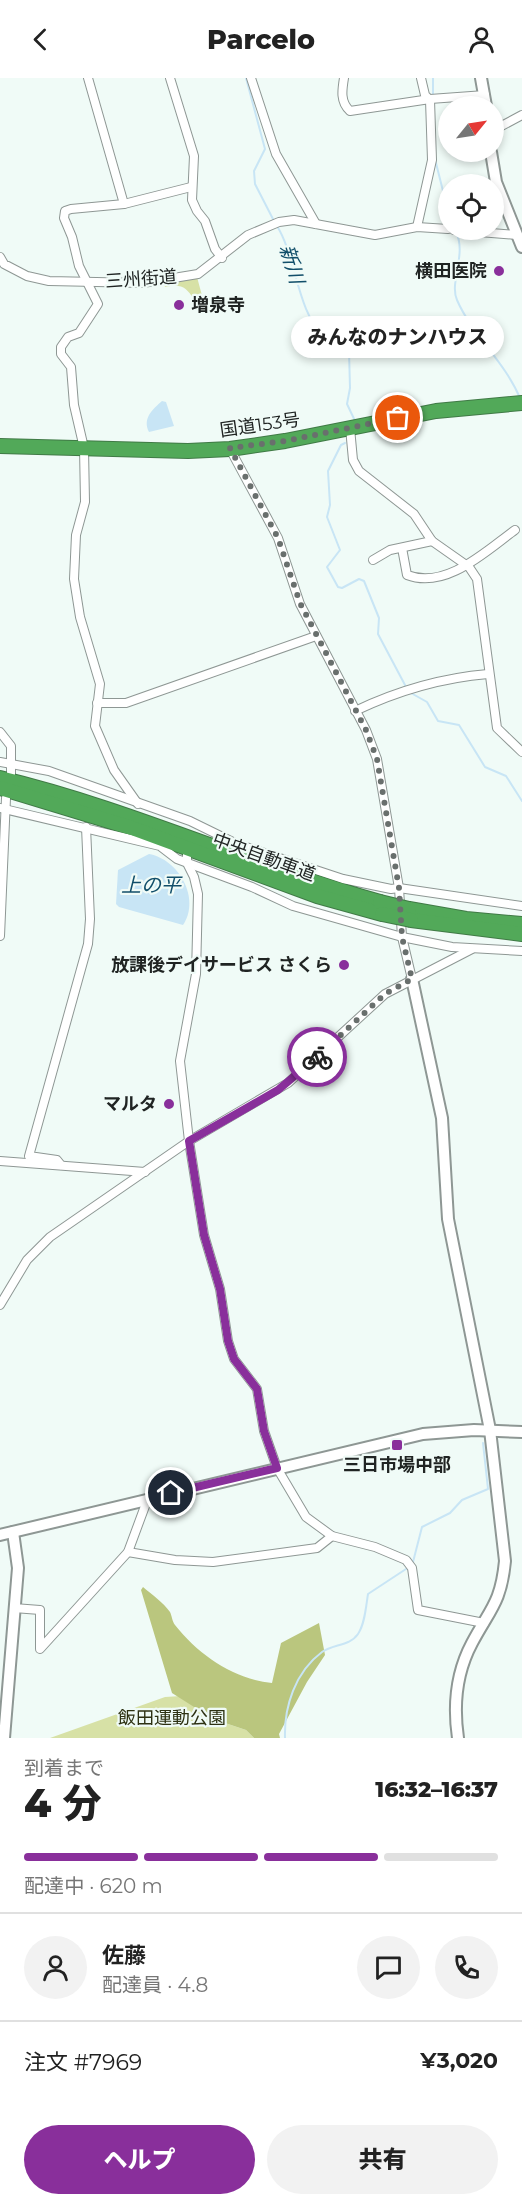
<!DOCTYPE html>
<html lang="ja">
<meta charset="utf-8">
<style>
body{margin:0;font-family:Montserrat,"Noto Sans JP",sans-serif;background:#f2f2f2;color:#222;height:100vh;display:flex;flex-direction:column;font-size:22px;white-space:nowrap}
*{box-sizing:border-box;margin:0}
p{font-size:20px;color:#767676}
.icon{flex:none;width:33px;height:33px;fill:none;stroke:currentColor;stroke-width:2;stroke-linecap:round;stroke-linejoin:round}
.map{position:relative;height:1660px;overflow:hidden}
.sheet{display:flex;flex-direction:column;background:#fff;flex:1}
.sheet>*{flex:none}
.needle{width:39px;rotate:60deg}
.tools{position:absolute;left:438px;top:18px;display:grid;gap:12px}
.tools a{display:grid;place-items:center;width:66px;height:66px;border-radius:50%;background:#fff;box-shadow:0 3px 9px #0003;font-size:30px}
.pin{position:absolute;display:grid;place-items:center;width:51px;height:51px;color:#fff;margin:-26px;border:3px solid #fff;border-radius:50%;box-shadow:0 2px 6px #0007}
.courier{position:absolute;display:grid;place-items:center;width:60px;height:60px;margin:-30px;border:4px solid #892f9b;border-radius:50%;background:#fff;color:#222;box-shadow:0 2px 8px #0007}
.bubble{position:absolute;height:42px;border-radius:21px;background:#fff;box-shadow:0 3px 9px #0003;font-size:20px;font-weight:800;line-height:42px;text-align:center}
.head em{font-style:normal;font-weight:800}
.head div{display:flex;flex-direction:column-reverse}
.head{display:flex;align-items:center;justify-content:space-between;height:102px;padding:0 24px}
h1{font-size:39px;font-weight:800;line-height:45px}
.bar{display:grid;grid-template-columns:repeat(4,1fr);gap:9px 6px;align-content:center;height:72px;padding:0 24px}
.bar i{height:8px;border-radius:4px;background:#e0e0e0}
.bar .current{background:#892f9b}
.bar p{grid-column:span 4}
.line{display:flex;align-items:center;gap:15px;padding:0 24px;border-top:2px solid #e0e0e0}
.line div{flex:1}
.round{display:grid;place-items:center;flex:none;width:63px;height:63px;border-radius:32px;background:#f2f2f2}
.cta{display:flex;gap:12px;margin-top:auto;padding:12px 24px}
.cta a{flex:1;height:69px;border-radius:36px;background:#892f9b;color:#fff;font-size:24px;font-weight:800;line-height:69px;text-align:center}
.cta a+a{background:#f2f2f2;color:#222}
header{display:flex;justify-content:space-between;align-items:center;height:78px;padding:0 24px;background:#fff;font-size:27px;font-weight:800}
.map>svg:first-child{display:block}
.green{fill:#d7e1a6}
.forest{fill:#bac67e}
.water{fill:#c8e5f5}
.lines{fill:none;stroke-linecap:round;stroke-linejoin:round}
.stream{stroke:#c8e5f5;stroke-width:2}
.street-casing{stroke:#8e9794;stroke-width:10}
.secondary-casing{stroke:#8e9794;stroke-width:14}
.highway-casing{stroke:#407a46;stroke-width:16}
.street{stroke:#fff;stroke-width:8}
.secondary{stroke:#fff;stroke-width:10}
.highway{stroke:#52a959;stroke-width:14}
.highway-bridge-casing{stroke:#407a46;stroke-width:16;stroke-linecap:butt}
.highway-bridge{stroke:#52a959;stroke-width:14}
.done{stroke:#696f6d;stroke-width:6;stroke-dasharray:0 10.8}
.route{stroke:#892f9b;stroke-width:8}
.poi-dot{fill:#892f9b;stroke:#f0fbf7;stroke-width:2}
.labels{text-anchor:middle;stroke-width:4.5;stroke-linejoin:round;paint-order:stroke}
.poi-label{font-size:18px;font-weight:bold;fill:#202423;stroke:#f0fbf7;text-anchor:end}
.street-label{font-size:18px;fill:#202423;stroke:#f0fbf7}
.park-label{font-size:18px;fill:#2d3112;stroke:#f0fbf7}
.water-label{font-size:20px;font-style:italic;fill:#124f6a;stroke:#f0fbf7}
</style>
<header><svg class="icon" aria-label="back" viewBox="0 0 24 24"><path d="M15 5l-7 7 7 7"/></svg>Parcelo<svg class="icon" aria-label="person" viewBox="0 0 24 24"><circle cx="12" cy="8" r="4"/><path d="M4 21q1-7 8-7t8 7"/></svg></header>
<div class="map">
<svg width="522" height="1660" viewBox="0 0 522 1660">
<rect width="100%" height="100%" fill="#f0fbf7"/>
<g class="green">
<path d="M197,199L204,225L194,222C186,208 181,206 165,209L164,205Z"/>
<path d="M181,1618L213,1641L246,1652L254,1660H50L165,1619Z"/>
</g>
<path class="forest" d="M143,1509C151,1516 164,1525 170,1534C172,1538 172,1543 175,1547C199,1577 233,1601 272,1605L281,1565L319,1545L325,1577L307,1604L279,1656L280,1660H254L246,1652L213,1641L172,1615L141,1512Z"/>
<g class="water">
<path d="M162,323L166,324L174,348L149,354C142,340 153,331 162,323Z"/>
<path d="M149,776C178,781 201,820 183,847L119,829L116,826L118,792Z"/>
</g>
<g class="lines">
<g class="stream">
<path d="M246,0L265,71L254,93L255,106L274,143"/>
<path d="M433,18V0"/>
<path d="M435,81L448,133"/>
<path d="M277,148C296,178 297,234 324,259C331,265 341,267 349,273L350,310L347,326L356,345"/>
<path d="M456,154C467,176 449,205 457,222C471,255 505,284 520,320"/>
<path d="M345,365L341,367L328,393L330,427L327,439L340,472L327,489L338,509L342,510L359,501L364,503L379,540L378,556L405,607"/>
<path d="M411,615L427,624L438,643L459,647L485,689L506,698L522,723"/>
<path d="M442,1124L443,1136"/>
<path d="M413,1484L422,1449L450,1435L462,1422L488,1411L483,1365"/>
<path d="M285,1660C284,1629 295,1594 322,1574C333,1566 350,1568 358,1556C365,1546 366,1528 368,1516L406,1491"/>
</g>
<g class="street-casing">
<g id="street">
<path d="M88,0L124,126"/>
<path d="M170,0L194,78L192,122L197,133L205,143L215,171L222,180"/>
<path d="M251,0L276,76L316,146"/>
<path d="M344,0C342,12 340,24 350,33L430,21L485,17"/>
<path d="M494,52L522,37"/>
<path d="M417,149L432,82L430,22L425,17L421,0"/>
<path d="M454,152L517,157"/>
<path d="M0,179L4,186L27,198L49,203L143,205L198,196L248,157L279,144L294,142L375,157L417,149L448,151"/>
<path d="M350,350L353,382L359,393L414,436L432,463L469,489L477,501L497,650L522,674"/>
<path d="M230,371L278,460L300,526L366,652L377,681L399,810L402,859L412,901"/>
<path d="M402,470L407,497C446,512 486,473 515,452"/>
<path d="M373,482L390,472L432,463"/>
<path d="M97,625H126L316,558"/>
<path d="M355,633C399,612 440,600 488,596"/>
<path d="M0,654L11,668V696"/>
<path d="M0,684L49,693L190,743L237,766L343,801L391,811L399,810L522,828"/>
<path d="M138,726L114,692L95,648L100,606L80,539L74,501L76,457L85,424L84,370L74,327L71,289L61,276V269L68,259L79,255L98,226L79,188L72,159L64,140L65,133L71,131L124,126L191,109"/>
<path d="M0,730L160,768L177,781L252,809L293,828L402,859L452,869L522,873"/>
<path d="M187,774V785L194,799L198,816L196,896L180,983L189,1063L204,1157L220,1211L228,1263L234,1281L257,1311L264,1353L277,1390L306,1439L332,1458L375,1469L406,1482L412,1490L418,1532L484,1545"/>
<path d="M0,858L6,720"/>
<path d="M0,1083L145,1094"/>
<path d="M61,1087L57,1082L29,1078L88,866L90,841L86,749"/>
<path d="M0,1227L27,1182L50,1159L189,1063L288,1005L385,916L472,871"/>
<path d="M128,1474L175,1482L213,1484L317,1470L332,1458"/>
<path d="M14,1530L40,1532V1571L128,1474L148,1420"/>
</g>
</g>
<g class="secondary-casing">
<g id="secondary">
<path d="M481,0L486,28"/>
<path d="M491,74L496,104L522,169"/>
<path d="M412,901L442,1040L448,1141L490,1352L505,1483C501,1525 490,1531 472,1565C456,1595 453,1626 458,1660"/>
<path d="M0,1457L423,1356L474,1352L522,1354"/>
<path d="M4,1660L18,1490L13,1454"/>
</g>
</g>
<g class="highway-casing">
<g id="highway">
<path d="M0,368L188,373L230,371L285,363L436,333L522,325"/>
<path d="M0,700C130,731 251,788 380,824"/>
<path d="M0,710L132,750L317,818L382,836"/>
<path d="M409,831L466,841L522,846"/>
<path d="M411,842L522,856"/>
</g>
</g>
<use href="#street" class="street"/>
<use href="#secondary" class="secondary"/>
<use href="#highway" class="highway"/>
<g class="highway-bridge-casing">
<g id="highway-bridge">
<path d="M380,824L409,831"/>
<path d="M382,836L411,842"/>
</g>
</g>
<use href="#highway-bridge" class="highway-bridge"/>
</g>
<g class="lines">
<path class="done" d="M317,979L385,916L412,901L402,859L399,810L377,681L366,652L300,525L278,460L230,370L285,363L398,340"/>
<path class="route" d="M171,1415L277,1390L264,1353L257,1311L234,1281L228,1263L220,1211L204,1157L189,1063L278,1012L317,979"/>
</g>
<g class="poi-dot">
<circle cx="499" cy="193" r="6"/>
<circle cx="179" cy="227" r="6"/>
<circle cx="344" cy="887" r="6"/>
<circle cx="169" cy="1026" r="6"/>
<rect x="391" y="1361" width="12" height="12" rx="3"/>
</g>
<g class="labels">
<g class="poi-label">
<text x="487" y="199">横田医院</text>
<text x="191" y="233" text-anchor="start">増泉寺</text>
<text x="332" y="893">放課後デイサービス さくら</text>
<text x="157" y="1032">マルタ</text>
<text x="397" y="1393" text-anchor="middle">三日市場中部</text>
</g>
<g class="street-label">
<text transform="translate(141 201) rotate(-4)" y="6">三州街道</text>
<text transform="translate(260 347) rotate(-8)" y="6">国道153号</text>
<text transform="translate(264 779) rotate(20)" y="6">中央自動車道</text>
</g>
<g class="park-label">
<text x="172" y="1646">飯田運動公園</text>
</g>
<g class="water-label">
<text transform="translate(292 186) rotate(73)" y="7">新川</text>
<text x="151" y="814">上の平</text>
</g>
</g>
</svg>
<div class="tools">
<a><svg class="needle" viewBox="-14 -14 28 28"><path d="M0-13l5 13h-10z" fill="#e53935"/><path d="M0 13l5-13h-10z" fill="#767676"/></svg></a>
<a><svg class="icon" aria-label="locate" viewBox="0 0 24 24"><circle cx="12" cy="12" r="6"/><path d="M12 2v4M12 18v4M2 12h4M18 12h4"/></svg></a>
</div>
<div class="pin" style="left:398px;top:340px;background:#ea580c"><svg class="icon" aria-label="bag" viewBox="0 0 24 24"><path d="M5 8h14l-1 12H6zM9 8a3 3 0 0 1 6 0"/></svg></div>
<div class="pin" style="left:171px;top:1415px;background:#1f2937"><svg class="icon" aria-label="home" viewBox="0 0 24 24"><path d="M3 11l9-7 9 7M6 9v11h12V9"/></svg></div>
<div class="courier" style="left:317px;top:979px"><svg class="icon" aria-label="bike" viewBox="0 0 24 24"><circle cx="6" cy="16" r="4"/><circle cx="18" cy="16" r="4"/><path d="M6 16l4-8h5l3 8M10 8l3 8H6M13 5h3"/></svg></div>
<div class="bubble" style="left:291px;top:238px;width:213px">みんなのナンハウス</div>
</div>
<section class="sheet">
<div class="head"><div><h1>4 分</h1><p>到着まで</p></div><em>16:32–16:37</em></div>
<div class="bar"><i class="current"></i><i class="current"></i><i class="current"></i><i></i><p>配達中 · 620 m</p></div>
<div class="line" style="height:108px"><a class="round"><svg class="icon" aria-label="person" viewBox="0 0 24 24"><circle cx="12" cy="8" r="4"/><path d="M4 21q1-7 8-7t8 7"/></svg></a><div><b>佐藤</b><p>配達員 · 4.8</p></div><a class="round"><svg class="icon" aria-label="chat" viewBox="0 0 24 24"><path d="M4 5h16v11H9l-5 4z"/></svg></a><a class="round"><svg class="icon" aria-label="phone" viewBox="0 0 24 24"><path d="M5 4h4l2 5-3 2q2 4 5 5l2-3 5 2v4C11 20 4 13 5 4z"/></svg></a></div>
<div class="line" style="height:78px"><div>注文 #7969</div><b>¥3,020</b></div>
<div class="cta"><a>ヘルプ</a><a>共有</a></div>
</section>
